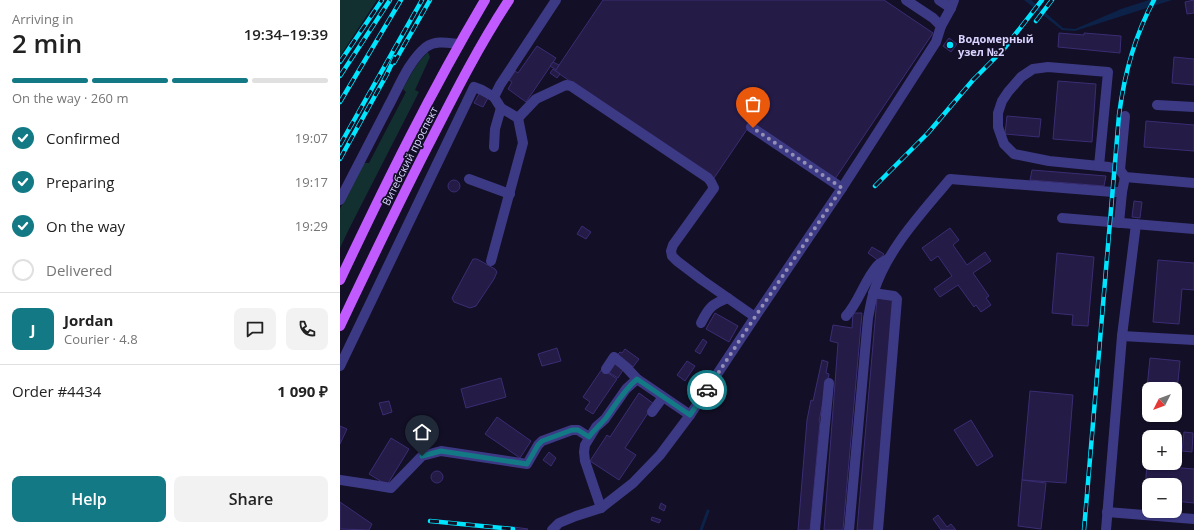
<!DOCTYPE html>
<meta charset="utf-8">
<style>
body{margin:0;font-family:"Open Sans",sans-serif;background:#f2f2f2;color:#222;height:100vh;display:flex;flex-direction:column;font-size:15px;white-space:nowrap}
*{box-sizing:border-box;margin:0}
p{font-size:13px;color:#767676}
.icon{flex:none;width:22px;height:22px;fill:none;stroke:currentColor;stroke-width:2;stroke-linecap:round;stroke-linejoin:round}
.map{position:relative;flex:1;overflow:hidden}
.drawer{display:flex;flex-direction:column;background:#fff;width:340px}
.drawer>*{flex:none}
.needle{width:26px;rotate:228deg}
.fabs{position:absolute;left:802px;top:382px;display:grid;gap:8px}
.fabs a{display:grid;place-items:center;width:40px;height:40px;border-radius:8px;background:#fff;box-shadow:0 1px 3px #0004;font-size:20px}
.pin{position:absolute;display:grid;place-items:center;width:34px;height:34px;color:#fff;margin:-41px -17px;border-radius:50% 50% 50% 0;rotate:-45deg;box-shadow:0 0 4px #0007}
.pin .icon{rotate:45deg}
.courier{position:absolute;display:grid;place-items:center;width:40px;height:40px;margin:-20px;border:3px solid #137a85;border-radius:50%;background:#fff;color:#222;box-shadow:0 1px 5px #0007}
.overview em{font-style:normal;font-weight:600}
.overview div{display:flex;flex-direction:column-reverse}
.overview{display:flex;align-items:center;justify-content:space-between;height:68px;padding:0 12px}
h1{font-size:26px;font-weight:600;line-height:30px}
.bar{display:grid;grid-template-columns:repeat(4,1fr);gap:6px 4px;align-content:center;height:48px;padding:0 12px}
.bar i{height:5px;border-radius:3px;background:#e0e0e0}
.bar .selected{background:#137a85}
.bar p{grid-column:span 4}
.line{display:flex;align-items:center;gap:10px;padding:0 12px;border-top:1px solid #e0e0e0}
.line div{flex:1}
.round{display:grid;place-items:center;flex:none;width:42px;height:42px;border-radius:8px;background:#f2f2f2}
ol{padding:0 12px;list-style:none}
li{display:flex;align-items:center;gap:12px;height:44px}
li p{margin-inline-start:auto}
li .icon{padding:4px;border-radius:50%;background:#137a85;color:#fff;stroke-width:4}
li:last-child{color:#767676}
li i{width:22px;height:22px;border:2px solid #e0e0e0;border-radius:50%}
.action{display:flex;gap:8px;margin-top:auto;padding:8px 12px}
.action a{flex:1;height:46px;border-radius:8px;background:#137a85;color:#fff;font-size:16px;font-weight:600;line-height:46px;text-align:center}
.action a+a{background:#f2f2f2;color:#222}
main{display:flex;flex:1;min-height:0}
.map>svg:first-child{display:block}
.green{fill:#12302f}
.water{fill:#0c2248}
.lines{fill:none;stroke-linecap:round;stroke-linejoin:round}
.stream{stroke:#0c2248;stroke-width:3}
.building{fill:#241b47;stroke:#3b2d73}
.minor{stroke:#3d3a85;stroke-width:10}
.major{stroke:#c25bff;stroke-width:10}
.rail-casing{stroke:#00e5ff;stroke-width:4.5}
.rail{stroke:#130f26;stroke-width:3;stroke-dasharray:9;stroke-linecap:butt}
.done{stroke:#948fb3;stroke-width:4;stroke-dasharray:0 7.2}
.route{stroke:#137a85;stroke-width:5}
.poi-dot{fill:#00e5ff;stroke:#130f26;stroke-width:1.5}
.labels{text-anchor:middle;stroke-width:3.5;stroke-linejoin:round;paint-order:stroke}
.poi-label{font-size:11px;font-weight:bold;fill:#d9d4ff;stroke:#130f26;text-anchor:start}
.street-label{font-size:11px;fill:#d9d4ff;stroke:#130f26}
</style>
<main>
<section class="drawer">
<div class="overview"><div><h1>2 min</h1><p>Arriving in</p></div><em>19:34–19:39</em></div>
<div class="bar"><i class="selected"></i><i class="selected"></i><i class="selected"></i><i></i><p>On the way · 260 m</p></div>
<ol>
<li><svg class="icon" aria-label="check" viewBox="0 0 24 24"><path d="M5 12l5 5 9-10"/></svg>Confirmed<p>19:07</p></li>
<li><svg class="icon" aria-label="check" viewBox="0 0 24 24"><path d="M5 12l5 5 9-10"/></svg>Preparing<p>19:17</p></li>
<li><svg class="icon" aria-label="check" viewBox="0 0 24 24"><path d="M5 12l5 5 9-10"/></svg>On the way<p>19:29</p></li>
<li><i></i>Delivered</li>
</ol>
<div class="line" style="height:72px"><b class="round" style="background:#137a85;color:#fff">J</b><div><b>Jordan</b><p>Courier · 4.8</p></div><a class="round"><svg class="icon" aria-label="chat" viewBox="0 0 24 24"><path d="M4 5h16v11H9l-5 4z"/></svg></a><a class="round"><svg class="icon" aria-label="phone" viewBox="0 0 24 24"><path d="M5 4h4l2 5-3 2q2 4 5 5l2-3 5 2v4C11 20 4 13 5 4z"/></svg></a></div>
<div class="line" style="height:52px"><div>Order #4434</div><b>1 090 ₽</b></div>
<div class="action"><a>Help</a><a>Share</a></div>
</section>
<div class="map">
<svg width="854" height="530" viewBox="0 0 854 530">
<rect width="100%" height="100%" fill="#130f26"/>
<g class="green">
<path d="M0,0H37L0,56Z"/>
<path d="M88,52L90,57L75,90L79,92L10,227L0,248V209L24,163H29L66,92L63,89C70,76 77,62 88,52Z"/>
</g>
<path class="water" d="M684,0H691L723,28L735,29L781,9L809,0H832L735,31L722,30Z"/>
<g class="lines">
<path class="stream" d="M361,530L368,511"/>
</g>
<g class="building">
<path d="M263,0H544L593,33L495,179L412,122L374,178L215,71Z"/>
<path d="M854,0V13L847,14L845,2Z"/>
<path d="M719,33L744,35V33L781,36L780,53L718,47Z"/>
<path d="M609,38L617,44L611,52L603,46Z"/>
<path d="M197,46L216,58L186,102L168,89L172,82L169,80L175,71L178,73Z"/>
<path d="M834,57L854,59V85L832,83Z"/>
<path d="M213,62L219,65L216,70L210,66Z"/>
<path d="M213,69L220,74L217,78L210,73Z"/>
<path d="M718,81L756,84L752,142L713,139Z"/>
<path d="M139,94L148,98L143,107L134,103Z"/>
<path d="M667,116L701,119L699,137L665,134Z"/>
<path d="M806,121L854,125V151L804,147Z"/>
<path d="M692,170L766,176L764,186L690,180Z"/>
<circle cx="114" cy="186" r="6"/>
<path d="M794,201L802,202L800,218L792,217Z"/>
<path d="M242,226L251,232L246,239L237,234Z"/>
<path d="M610,228L619,240L613,245L627,265L645,252L651,261L633,273L649,296L646,298L651,305L641,312L636,305L634,307L618,285L600,297L594,289L612,276L598,256L591,261L582,248Z"/>
<path d="M532,247L544,254L539,261L528,253Z"/>
<path d="M717,253L754,257L748,326L732,325L733,315L712,313Z"/>
<path d="M133,259H137L155,269L157,272L154,279L136,306L130,308L114,302L112,298Z"/>
<path d="M818,260L854,263V290L842,289L839,324L813,322Z"/>
<path d="M537,298L554,300L535,530H517Z"/>
<path d="M375,313L398,326L389,342L366,329Z"/>
<path d="M513,313H522L503,530H484L498,343L490,341L493,325L512,328Z"/>
<path d="M363,339L367,342L360,354L355,351Z"/>
<path d="M217,348L221,361L202,366L198,354Z"/>
<path d="M285,349L299,359L293,367L277,355L280,352L282,353Z"/>
<path d="M810,358L840,361L835,411V389H809V409L805,408Z"/>
<path d="M482,360L488,362L486,373L489,374L479,421L480,422L470,530H458L467,420L471,400L473,401Z"/>
<path d="M347,361L355,366L345,381L337,375Z"/>
<path d="M274,363L283,370L278,378L268,372Z"/>
<path d="M262,369L277,379L253,414L245,409L250,402L243,397Z"/>
<path d="M161,378L166,397L126,408L121,389Z"/>
<path d="M690,391L733,395L726,483L682,480Z"/>
<path d="M299,393L314,404L285,448L296,455L279,480L250,461L267,435L270,437Z"/>
<path d="M49,401L52,412L43,415L39,403Z"/>
<path d="M157,417L191,441L180,458L145,434Z"/>
<path d="M631,420L653,456L637,466L614,430Z"/>
<path d="M0,426L7,429L0,444Z"/>
<path d="M844,432L853,433L852,452L842,451Z"/>
<path d="M51,438L69,449L47,485L29,474Z"/>
<path d="M209,452L216,458L211,466L203,460Z"/>
<path d="M807,465L854,469V503L835,501V485H809V499H804Z"/>
<circle cx="97" cy="477" r="6"/>
<path d="M682,480L706,483L701,529L678,526Z"/>
<path d="M0,502L32,524L29,530L0,529Z"/>
<path d="M321,503L326,506L324,511L319,508Z"/>
<path d="M598,515L607,527L611,524L616,530H601L593,519Z"/>
<path d="M312,517L321,520L319,523L311,520Z"/>
<path d="M174,527L188,529L187,530H174Z"/>
</g>
<g class="lines">
<g class="minor">
<path d="M216,0L160,85L154,97L161,108L178,118L196,99L226,85L231,86L368,178L371,182L374,188L333,245L331,251L332,256L337,261L362,280L415,317"/>
<path d="M599,0L611,8"/>
<path d="M601,26L611,8L614,0"/>
<path d="M817,105L854,107"/>
<path d="M411,127L502,188"/>
<path d="M154,147L155,129L161,108"/>
<path d="M759,166L768,72L708,67L693,69L681,77L668,92L662,101L658,113V127L664,144L674,154L709,161L769,167L780,170L785,177L854,183"/>
<path d="M780,170L785,116"/>
<path d="M129,179L170,194"/>
<path d="M0,200C16,169 32,138 48,107C59,87 68,62 86,47C96,40 108,43 119,44"/>
<path d="M722,218L854,229"/>
<path d="M779,223L782,192"/>
<path d="M151,261L183,143L178,118"/>
<path d="M533,293L554,296L557,299L538,530"/>
<path d="M506,316C519,302 524,281 537,266C540,263 544,261 548,259"/>
<path d="M361,323C369,307 372,304 388,298"/>
<path d="M782,336L854,340"/>
<path d="M0,366L134,87L142,90L154,97"/>
<path d="M266,369L274,357L286,367L297,379"/>
<path d="M312,412L323,397"/>
<path d="M0,480L27,484L51,488L82,456L101,451L187,464L198,445L202,441L232,430H238L249,437"/>
<path d="M261,508L245,461L244,452L245,445L256,427L265,419L286,389L297,379L350,415"/>
<path d="M767,512L854,519"/>
<path d="M212,530L219,523L236,516L261,508L293,483L320,455L350,415L415,317L502,188L596,42L601,26L593,18L566,0"/>
<path d="M475,530L489,383"/>
<path d="M509,530L528,318C530,309 531,300 534,291C548,248 582,213 610,179L773,192H782L785,177"/>
<path d="M766,530L782,336L796,224"/>
</g>
<g class="major">
<path d="M0,280C45,185 91,91 145,0"/>
<path d="M0,326C30,263 60,200 92,138C116,91 140,44 169,0"/>
</g>
<g class="rail-casing">
<g id="rail">
<path d="M696,21L712,0"/>
<path d="M0,62L42,0"/>
<path d="M54,63L90,0"/>
<path d="M0,76L50,0"/>
<path d="M0,102L61,0"/>
<path d="M0,145L82,0"/>
<path d="M0,159L46,76L55,57"/>
<path d="M535,186L588,133L633,80L663,50L702,0"/>
<path d="M90,521L173,529"/>
<path d="M744,530L779,115C784,76 795,35 814,0"/>
</g>
</g>
<use href="#rail" class="rail"/>
</g>
<g class="lines">
<path class="done" d="M367,390L415,317L502,188L413,128"/>
<path class="route" d="M82,456L101,451L187,464L198,445L202,441L232,430H238L249,437C254,430 261,424 266,418C276,404 284,390 297,379L350,415L367,390"/>
</g>
<circle class="poi-dot" cx="610" cy="45" r="4"/>
<g class="labels">
<g class="poi-label">
<text x="618" y="43">Водомерный<tspan x="618" dy="13">узел №2</tspan></text>
</g>
<g class="street-label">
<text transform="translate(70 156) rotate(-63)" y="4">Витебский проспект</text>
</g>
</g>
</svg>
<div class="fabs">
<a><svg class="needle" viewBox="-14 -14 28 28"><path d="M0-13l5 13h-10z" fill="#e53935"/><path d="M0 13l5-13h-10z" fill="#767676"/></svg></a>
<a>+</a>
<a>−</a>
</div>
<div class="pin" style="left:413px;top:128px;background:#ea580c"><svg class="icon" aria-label="bag" viewBox="0 0 24 24"><path d="M5 8h14l-1 12H6zM9 8a3 3 0 0 1 6 0"/></svg></div>
<div class="pin" style="left:82px;top:456px;background:#1f2937"><svg class="icon" aria-label="home" viewBox="0 0 24 24"><path d="M3 11l9-7 9 7M6 9v11h12V9"/></svg></div>
<div class="courier" style="left:367px;top:390px"><svg class="icon" aria-label="car" viewBox="0 0 24 24"><path d="M5 17H2v-5l4-1 3-4h7l3 4 3 1v5h-3M9 17h6M6 11h13"/><circle cx="7" cy="17" r="2"/><circle cx="17" cy="17" r="2"/></svg></div>
</div>
</main>
